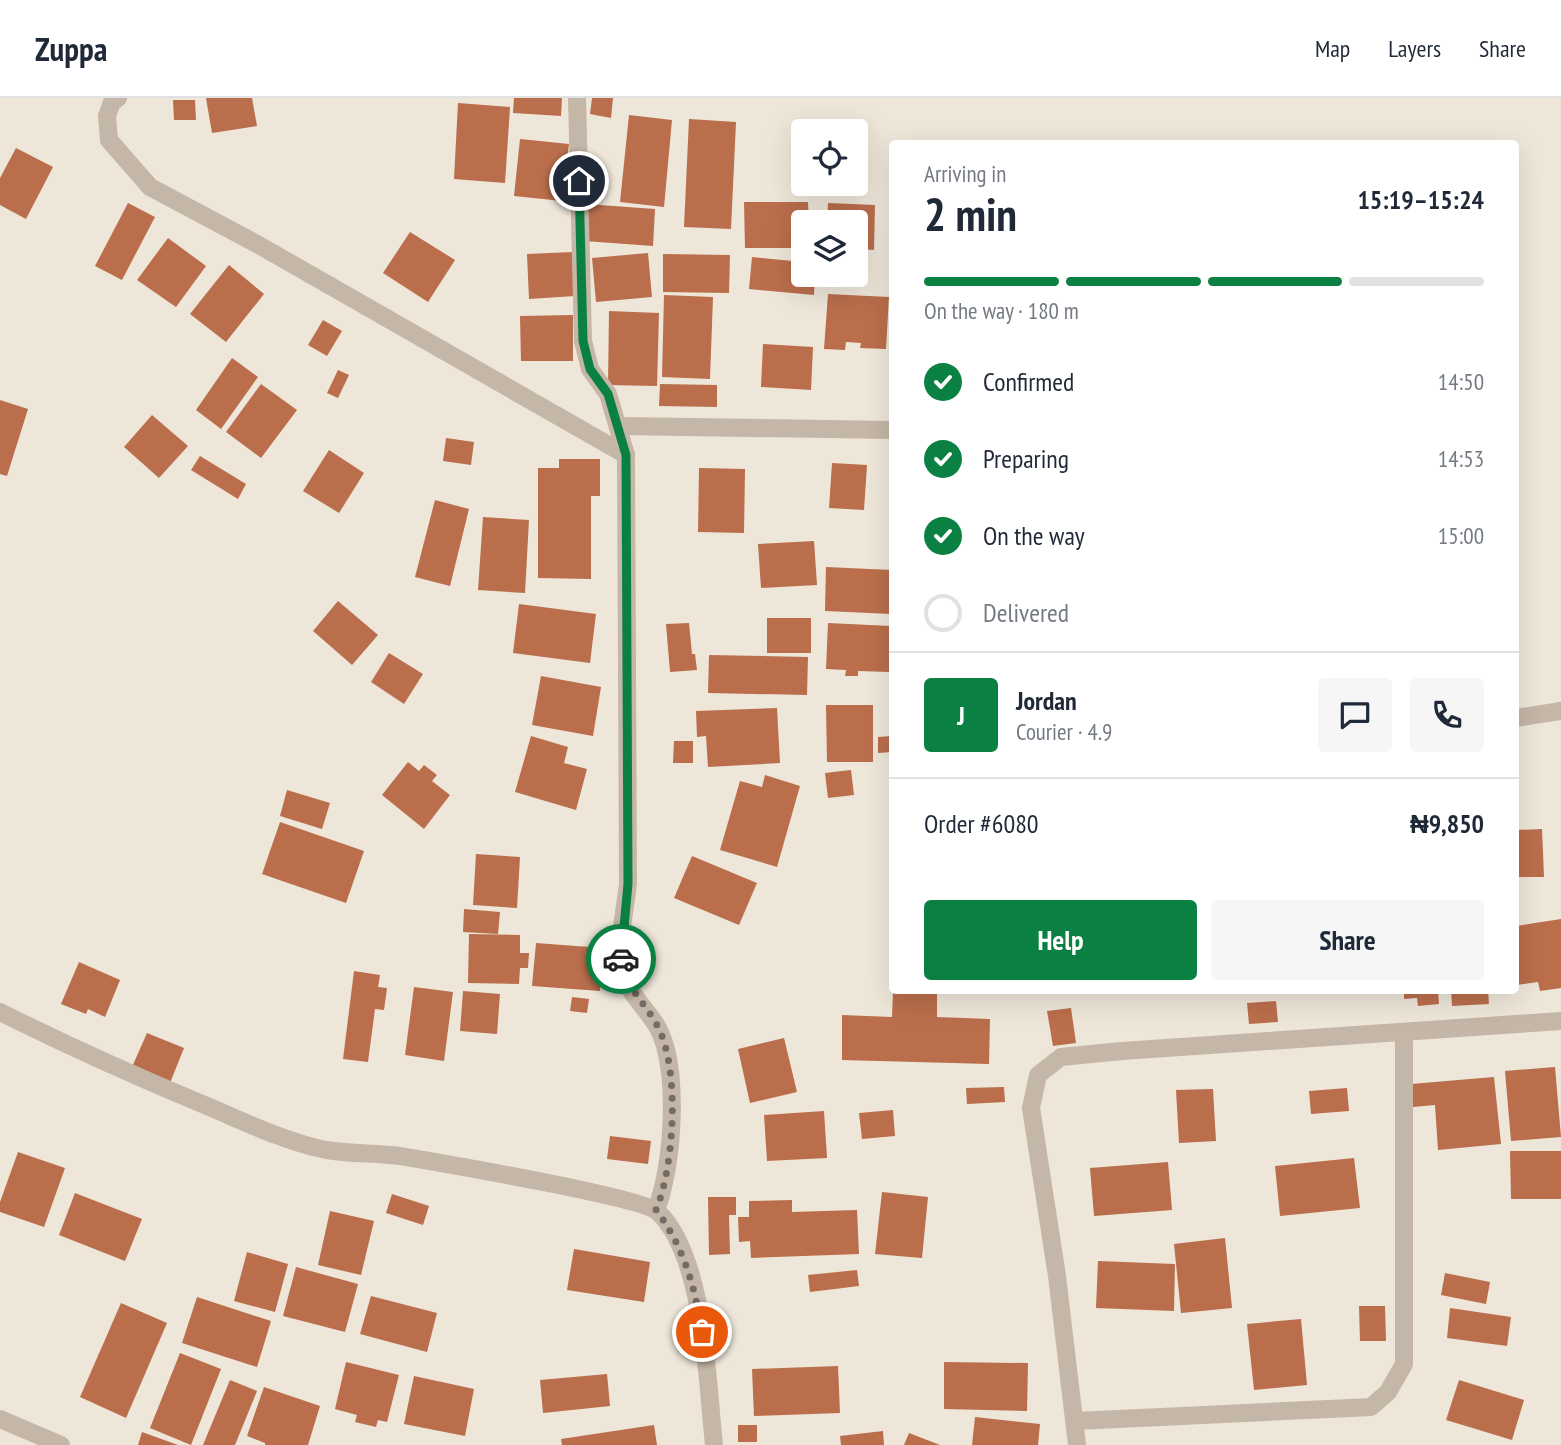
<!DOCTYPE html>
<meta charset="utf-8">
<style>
body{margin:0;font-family:"PT Sans Narrow",sans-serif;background:#f6f6f7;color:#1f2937;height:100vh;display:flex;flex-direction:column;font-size:26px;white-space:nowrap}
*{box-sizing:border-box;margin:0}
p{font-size:23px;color:#747a83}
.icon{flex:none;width:38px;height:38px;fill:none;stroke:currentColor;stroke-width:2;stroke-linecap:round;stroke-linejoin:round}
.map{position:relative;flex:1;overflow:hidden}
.details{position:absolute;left:889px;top:42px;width:630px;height:854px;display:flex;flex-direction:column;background:#fff;border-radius:7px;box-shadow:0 7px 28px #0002}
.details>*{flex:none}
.buttons{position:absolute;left:791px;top:21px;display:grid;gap:14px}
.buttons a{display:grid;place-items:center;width:77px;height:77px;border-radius:7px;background:#fff;box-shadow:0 7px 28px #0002;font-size:35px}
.pin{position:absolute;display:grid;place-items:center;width:60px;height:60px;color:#fff;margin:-30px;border:4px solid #fff;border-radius:50%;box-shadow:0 2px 7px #0007}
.courier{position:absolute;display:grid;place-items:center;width:70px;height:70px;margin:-35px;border:5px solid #0b8043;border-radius:50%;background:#fff;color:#222;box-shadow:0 2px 9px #0007}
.head em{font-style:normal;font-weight:700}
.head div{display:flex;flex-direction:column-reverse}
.head{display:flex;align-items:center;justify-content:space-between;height:119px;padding:0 35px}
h1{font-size:46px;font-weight:700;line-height:52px}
.bar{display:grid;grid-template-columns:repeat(4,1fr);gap:10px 7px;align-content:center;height:84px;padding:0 35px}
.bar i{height:9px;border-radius:5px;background:#e0e1e3}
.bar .active{background:#0b8043}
.bar p{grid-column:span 4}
.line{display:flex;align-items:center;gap:18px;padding:0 35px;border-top:2px solid #e0e1e3}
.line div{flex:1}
.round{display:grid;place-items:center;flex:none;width:74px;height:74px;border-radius:7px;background:#f6f6f7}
ol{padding:0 35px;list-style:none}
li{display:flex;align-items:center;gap:21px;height:77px}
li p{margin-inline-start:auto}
li .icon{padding:7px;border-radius:50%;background:#0b8043;color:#fff;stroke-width:4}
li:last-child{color:#747a83}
li i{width:38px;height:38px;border:4px solid #e0e1e3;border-radius:50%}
.action{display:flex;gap:14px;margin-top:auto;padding:14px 35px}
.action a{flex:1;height:80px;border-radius:7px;background:#0b8043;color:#fff;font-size:28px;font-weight:700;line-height:80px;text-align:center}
.action a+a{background:#f6f6f7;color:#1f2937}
header{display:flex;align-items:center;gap:42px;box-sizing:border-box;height:98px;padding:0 35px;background:#fff;border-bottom:2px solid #e0e1e3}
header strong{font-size:33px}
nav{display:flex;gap:38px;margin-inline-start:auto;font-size:24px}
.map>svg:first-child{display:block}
.building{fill:#ba6e4c}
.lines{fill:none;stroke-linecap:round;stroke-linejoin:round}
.minor{stroke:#c5b7a7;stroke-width:18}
.done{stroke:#746c65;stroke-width:7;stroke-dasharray:0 12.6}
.route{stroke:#0b8043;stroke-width:9}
</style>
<header>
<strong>Zuppa</strong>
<nav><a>Map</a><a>Layers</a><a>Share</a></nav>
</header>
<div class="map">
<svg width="1561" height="1347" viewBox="0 0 1561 1347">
<rect width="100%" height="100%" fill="#eee6d9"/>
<g class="building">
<path d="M206,0H252L257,28L212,35Z"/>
<path d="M514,0H562L561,18L513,15Z"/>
<path d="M592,0H613L611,20L590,16Z"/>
<path d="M173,2H195L196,22H174Z"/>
<path d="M458,5L510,9L505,85L454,81Z"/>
<path d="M629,17L672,22L664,109L620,104Z"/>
<path d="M689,21L736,24L731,131L684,129Z"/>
<path d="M520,41L569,46L562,103L514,98Z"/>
<path d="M16,50L53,69L26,121L0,107V80Z"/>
<path d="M744,104H808L809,124H803V150H745Z"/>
<path d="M128,105L155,119L122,182L95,168Z"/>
<path d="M828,105L875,107L874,152L856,151V124H827Z"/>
<path d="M586,106L655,111L653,148L584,143Z"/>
<path d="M410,134L455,162L428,204L383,175Z"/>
<path d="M168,140L206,168L176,209L137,182Z"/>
<path d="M573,154L575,198L529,201L527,156Z"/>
<path d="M648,155L652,199L596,204L592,160Z"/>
<path d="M663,156L730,157L729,195L663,194Z"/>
<path d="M752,159L803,164V177H815L814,197L749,191Z"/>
<path d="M229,167L264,196L226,244L190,216Z"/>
<path d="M828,196L889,199L886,251L860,250L861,245L846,244L845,252L824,251Z"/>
<path d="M664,197L713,199L710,281L662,279Z"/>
<path d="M609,213L659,215L657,288L608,287Z"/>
<path d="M573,217V263H521L520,218Z"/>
<path d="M323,222L342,233L327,258L308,247Z"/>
<path d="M763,246L813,249L811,292L761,289Z"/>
<path d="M232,260L258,279L221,331L196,312Z"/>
<path d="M338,272L349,277L338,300L327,295Z"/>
<path d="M261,286L297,312L261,360L226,334Z"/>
<path d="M660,286L717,287V309L659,308Z"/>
<path d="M0,302L28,311L7,378L0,376Z"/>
<path d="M152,317L188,348L159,380L124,349Z"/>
<path d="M446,340L474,344L471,367L443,363Z"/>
<path d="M329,352L364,375L339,415L303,393Z"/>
<path d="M200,358L246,386L238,401L191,372Z"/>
<path d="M559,361H600V398H591V481L538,480V370H559Z"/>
<path d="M832,365L867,367L864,412L829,410Z"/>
<path d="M699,370L745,371L744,435L698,434Z"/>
<path d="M435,402L469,411L450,488L415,479Z"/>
<path d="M483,419L529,422L525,495L478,492Z"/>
<path d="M814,443L817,487L761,490L758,446Z"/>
<path d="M826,469L892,472L891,516L825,513Z"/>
<path d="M338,503L378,537L352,567L313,533Z"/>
<path d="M519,506L596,516L590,565L513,555Z"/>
<rect x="767" y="520" width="44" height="35"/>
<path d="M689,525L692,556H695L697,572L670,574L666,526Z"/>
<path d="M828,525L891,528L889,574L858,573V578H845L846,572L826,571Z"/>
<path d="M389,555L423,576L404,606L371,584Z"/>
<path d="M709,557L808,559L807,597L708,595Z"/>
<path d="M541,578L601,589L593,638L532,627Z"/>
<path d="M826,607H873V664H827Z"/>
<path d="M777,610L780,665L708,669L706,638L697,639L696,613Z"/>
<path d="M531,638L568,649L564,665L587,671L576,712L515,694Z"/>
<path d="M892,638V654L878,655V639Z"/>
<path d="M674,643H693V665H673Z"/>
<path d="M408,664L419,673L424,667L437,677L432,683L450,697L424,731L382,697Z"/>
<path d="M851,672L854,697L828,700L825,675Z"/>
<path d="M765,677L800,688L777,769L720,752L740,683L762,689Z"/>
<path d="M287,692L330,705L322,731L280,718Z"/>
<path d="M280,724L364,753L346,805L262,776Z"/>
<path d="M1542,731L1544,779H1516V732Z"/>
<path d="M476,756L520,759L517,810L473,807Z"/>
<path d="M692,758L757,785L739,827L674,800Z"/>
<path d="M464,811L500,814L498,836L463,834Z"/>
<path d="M1561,821V890L1540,893L1538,884L1516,887V828Z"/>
<path d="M469,836L520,837V855H529L528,870H520L519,886L468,885Z"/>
<path d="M536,845L603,850L600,893L532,888Z"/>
<path d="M79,864L120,882L105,919L88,911L86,916L61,906Z"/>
<path d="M354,873L380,877L378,889L387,890L384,912L375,911L368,964L343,961Z"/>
<path d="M414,889L453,894L444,963L405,957Z"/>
<path d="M1404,892H1438L1439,906L1418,908L1417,900L1404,901Z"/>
<path d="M1451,892H1488L1489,906L1452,908Z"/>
<path d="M463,893L500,896L497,936L460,933Z"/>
<path d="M893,893L937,894V919L990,921L989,966L842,962V917L892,919Z"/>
<path d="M572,899L589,901L587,915L570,913Z"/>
<path d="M1276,903L1278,924L1249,926L1247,905Z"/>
<path d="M1071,910L1076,945L1053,948L1047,913Z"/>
<path d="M147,935L184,950L170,985L132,969Z"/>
<path d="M784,940L797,994L750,1005L738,951Z"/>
<path d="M1555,969L1561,1039L1511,1043L1505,973Z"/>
<path d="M1494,979L1501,1046L1438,1052L1435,1007L1413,1009L1411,986Z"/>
<path d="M1004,989L1005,1004L967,1006L966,990Z"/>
<path d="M1347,990L1349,1013L1311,1016L1309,993Z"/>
<path d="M1213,991L1216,1043L1179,1045L1176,992Z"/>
<path d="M893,1012L895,1038L862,1041L859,1015Z"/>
<path d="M824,1013L827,1060L767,1063L764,1017Z"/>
<path d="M610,1038L651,1043L648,1066L607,1061Z"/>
<path d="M1510,1053H1561V1101H1511Z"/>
<path d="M18,1054L65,1070L44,1129L0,1114V1104Z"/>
<path d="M1354,1060L1360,1110L1280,1118L1275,1068Z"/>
<path d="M1168,1064L1172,1112L1094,1118L1090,1070Z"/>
<path d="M882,1094L928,1099L922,1160L875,1156Z"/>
<path d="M75,1095L142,1121L125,1163L59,1137Z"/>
<path d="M392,1096L429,1108L423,1127L386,1115Z"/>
<path d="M708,1099H736V1117H729L730,1156L709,1157Z"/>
<path d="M792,1102V1114L857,1112L859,1156L751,1160L750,1143L739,1144L738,1119H749V1103Z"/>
<path d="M330,1113L374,1123L361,1177L318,1167Z"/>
<path d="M1225,1140L1232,1210L1181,1215L1174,1146Z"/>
<path d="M574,1151L650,1164L644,1204L567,1192Z"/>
<path d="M247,1154L288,1166L275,1214L234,1203Z"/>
<path d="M1098,1163L1175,1166L1174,1213L1096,1210Z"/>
<path d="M296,1169L358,1186L345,1234L283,1218Z"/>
<path d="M857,1172L859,1188L810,1194L808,1177Z"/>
<path d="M1445,1175L1490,1184L1486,1206L1441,1197Z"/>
<path d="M371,1198L437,1215L427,1254L360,1236Z"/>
<path d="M197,1199L271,1223L257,1269L182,1245Z"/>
<path d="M121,1205L167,1225L126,1320L80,1299Z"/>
<path d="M1359,1208H1385L1386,1243H1360Z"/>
<path d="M1450,1210L1511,1219L1507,1248L1447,1240Z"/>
<path d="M1301,1221L1307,1287L1254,1292L1247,1226Z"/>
<path d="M180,1255L221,1271L191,1347L150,1330Z"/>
<path d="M346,1264L399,1277L387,1324L378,1322L376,1329L355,1324L357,1317L335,1311Z"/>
<path d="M944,1264L1028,1265L1027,1313L944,1311Z"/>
<path d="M838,1268L840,1315L754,1318L752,1271Z"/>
<path d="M607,1276L610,1308L543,1315L540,1282Z"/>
<path d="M414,1278L474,1291L465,1338L404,1326Z"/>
<path d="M230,1282L257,1293L235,1347H203Z"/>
<path d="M1459,1282L1524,1302L1512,1342L1446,1322Z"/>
<path d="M264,1289L320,1308L308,1347H265V1345L247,1338Z"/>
<path d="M975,1319L1040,1326L1038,1347H972Z"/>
<path d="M654,1327L657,1347H562L561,1341Z"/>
<rect x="738" y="1327" width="19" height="17"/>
<path d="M883,1333L884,1347H841L840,1338Z"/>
<path d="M142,1334L178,1347H138Z"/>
<path d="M909,1335L940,1347H904Z"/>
</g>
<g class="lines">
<g class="minor">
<path d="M118,0L112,4L107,18L109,42L150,89L257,146L626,357"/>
<path d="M577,0L583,243L590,271L608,296L626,357L628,786C625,814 616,848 623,876C629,896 648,912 658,930C680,971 673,1070 656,1112"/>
<path d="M619,328L892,332"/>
<path d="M1516,620L1561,613"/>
<path d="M0,914C68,948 137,979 207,1008C245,1024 286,1044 326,1052C350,1056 376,1055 400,1058C435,1064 642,1099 658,1114C705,1159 707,1284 714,1347"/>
<path d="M0,1321L61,1347"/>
<path d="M1076,1323L1371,1309L1388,1294L1404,1266V934"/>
<path d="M1077,1347L1057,1178L1031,1010L1038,977L1061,959L1122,953L1561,923"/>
</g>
</g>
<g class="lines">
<path class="done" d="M621,861C625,890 647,906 659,931C680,975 674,1069 656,1112C684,1149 695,1189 702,1234"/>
<path class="route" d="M579,83L583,243L590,271L608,296L626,357L628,786L621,861"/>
</g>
</svg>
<div class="buttons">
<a><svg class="icon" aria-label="locate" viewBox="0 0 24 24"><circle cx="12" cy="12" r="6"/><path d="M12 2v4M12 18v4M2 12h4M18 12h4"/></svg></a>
<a><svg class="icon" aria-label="layers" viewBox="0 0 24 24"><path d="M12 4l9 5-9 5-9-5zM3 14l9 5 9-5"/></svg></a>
</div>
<div class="pin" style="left:702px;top:1234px;background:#ea580c"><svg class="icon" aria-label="bag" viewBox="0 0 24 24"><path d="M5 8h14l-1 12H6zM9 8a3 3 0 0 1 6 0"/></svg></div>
<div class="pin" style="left:579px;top:83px;background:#1f2937"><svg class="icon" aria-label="home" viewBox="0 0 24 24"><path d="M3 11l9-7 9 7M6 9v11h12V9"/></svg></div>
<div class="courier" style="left:621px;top:861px"><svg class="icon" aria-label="car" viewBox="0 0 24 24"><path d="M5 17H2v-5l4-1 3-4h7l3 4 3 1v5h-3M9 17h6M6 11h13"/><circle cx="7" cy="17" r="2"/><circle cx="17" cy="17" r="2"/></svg></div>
<section class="details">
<div class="head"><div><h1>2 min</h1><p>Arriving in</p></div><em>15:19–15:24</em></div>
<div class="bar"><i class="active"></i><i class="active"></i><i class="active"></i><i></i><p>On the way · 180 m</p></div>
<ol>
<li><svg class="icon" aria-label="check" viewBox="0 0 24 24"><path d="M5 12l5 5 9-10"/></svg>Confirmed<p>14:50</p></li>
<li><svg class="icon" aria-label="check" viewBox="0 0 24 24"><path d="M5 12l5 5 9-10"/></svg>Preparing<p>14:53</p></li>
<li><svg class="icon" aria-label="check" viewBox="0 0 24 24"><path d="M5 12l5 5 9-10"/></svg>On the way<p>15:00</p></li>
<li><i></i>Delivered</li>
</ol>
<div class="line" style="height:126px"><b class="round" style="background:#0b8043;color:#fff">J</b><div><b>Jordan</b><p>Courier · 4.9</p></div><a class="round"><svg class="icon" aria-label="chat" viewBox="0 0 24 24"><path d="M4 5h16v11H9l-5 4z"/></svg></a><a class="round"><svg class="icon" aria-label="phone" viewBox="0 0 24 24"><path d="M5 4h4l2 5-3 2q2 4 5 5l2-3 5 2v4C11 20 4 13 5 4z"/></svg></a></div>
<div class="line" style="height:91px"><div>Order #6080</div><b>₦9,850</b></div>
<div class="action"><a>Help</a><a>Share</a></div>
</section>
</div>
